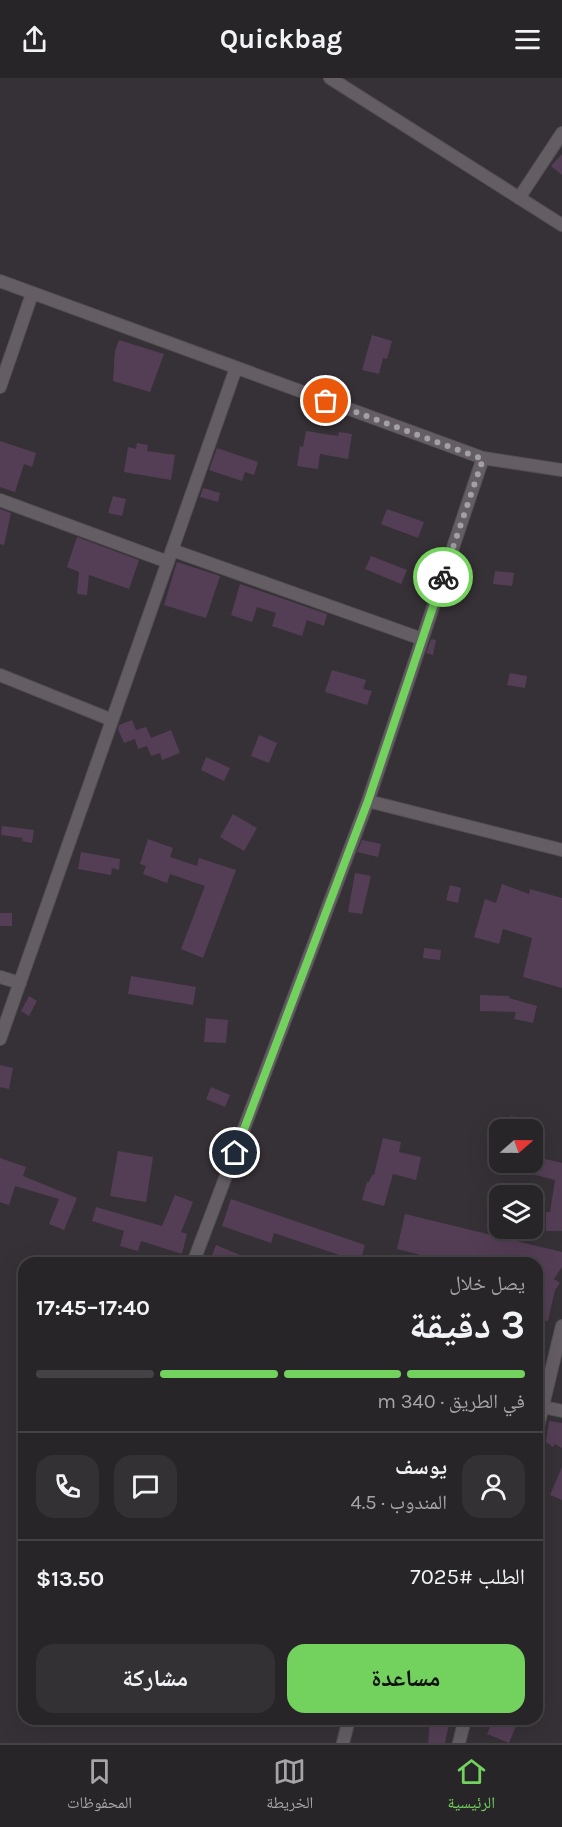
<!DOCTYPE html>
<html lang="ar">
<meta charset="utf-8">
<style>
body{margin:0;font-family:Karla,"Noto Naskh Arabic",sans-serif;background:#343134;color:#f1f3f6;direction:rtl;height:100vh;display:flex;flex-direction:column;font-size:22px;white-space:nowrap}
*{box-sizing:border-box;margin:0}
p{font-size:20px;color:#a5a5a8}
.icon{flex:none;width:33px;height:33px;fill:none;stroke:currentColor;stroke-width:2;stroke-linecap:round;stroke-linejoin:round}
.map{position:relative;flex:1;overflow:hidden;direction:ltr}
.details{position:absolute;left:18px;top:1179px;width:525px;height:468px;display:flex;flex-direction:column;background:#282528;border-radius:18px;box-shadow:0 6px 24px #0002,0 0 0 2px #444245;direction:rtl}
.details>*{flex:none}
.needle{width:39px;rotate:70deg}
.tools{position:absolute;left:489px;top:1041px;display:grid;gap:12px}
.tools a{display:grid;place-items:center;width:54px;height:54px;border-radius:12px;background:#282528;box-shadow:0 6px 24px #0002,0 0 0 2px #444245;font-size:30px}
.pin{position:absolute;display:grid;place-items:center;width:51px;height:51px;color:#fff;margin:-26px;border:3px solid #fff;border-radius:50%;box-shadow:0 2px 6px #0007}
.courier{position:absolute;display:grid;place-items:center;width:60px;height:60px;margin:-30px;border:4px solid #72d25d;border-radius:50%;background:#fff;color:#222;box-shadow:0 2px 8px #0007}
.overview em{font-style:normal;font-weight:700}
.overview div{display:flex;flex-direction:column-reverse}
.overview{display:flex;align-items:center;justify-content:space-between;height:102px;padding:0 18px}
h1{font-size:39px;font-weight:700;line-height:45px}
.bar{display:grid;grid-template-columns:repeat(4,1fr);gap:9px 6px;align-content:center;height:72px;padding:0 18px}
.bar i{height:8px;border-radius:4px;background:#444245}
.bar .current{background:#72d25d}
.bar p{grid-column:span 4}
.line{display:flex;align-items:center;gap:15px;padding:0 18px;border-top:2px solid #444245}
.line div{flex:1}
.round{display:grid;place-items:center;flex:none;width:63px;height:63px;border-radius:18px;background:#343134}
.cta{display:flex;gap:12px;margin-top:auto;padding:12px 18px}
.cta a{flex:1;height:69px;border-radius:18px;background:#72d25d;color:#111;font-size:24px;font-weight:700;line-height:69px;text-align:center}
.cta a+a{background:#343134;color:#f1f3f6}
header{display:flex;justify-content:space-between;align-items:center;height:78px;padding:0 18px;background:#282528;font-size:27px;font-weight:700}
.tabs{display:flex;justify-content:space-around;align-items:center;height:84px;border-top:2px solid #444245;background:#282528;font-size:16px;color:#a5a5a8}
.tabs a{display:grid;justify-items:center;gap:3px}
.tabs .current{color:#72d25d}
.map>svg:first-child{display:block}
.building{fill:#543e56}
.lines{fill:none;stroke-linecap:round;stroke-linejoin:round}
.minor-casing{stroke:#534f53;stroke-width:14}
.minor{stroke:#645e64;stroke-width:12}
.done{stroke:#a3a0a4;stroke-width:6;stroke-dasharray:0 10.8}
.route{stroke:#72d25d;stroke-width:8}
</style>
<header><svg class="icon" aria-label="menu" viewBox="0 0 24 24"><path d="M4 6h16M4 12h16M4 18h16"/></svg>Quickbag<svg class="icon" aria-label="share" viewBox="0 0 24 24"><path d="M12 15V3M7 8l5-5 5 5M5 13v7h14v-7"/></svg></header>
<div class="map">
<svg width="562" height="1665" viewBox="0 0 562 1665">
<rect width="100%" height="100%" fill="#363136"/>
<g class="building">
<path d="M562,76V97L551,88Z"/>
<path d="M372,257L392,263L387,281L383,280L379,296L362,292Z"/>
<path d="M119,262L164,276L150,314L113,303L115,273Z"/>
<path d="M306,353L338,358L339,354L352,356L348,381L320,376L318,391L297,388L300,368L303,369Z"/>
<path d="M0,363L36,375L32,389L24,386L15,414L0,409Z"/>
<path d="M137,365L148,367L147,373L175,377L171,402L124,394L128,369L136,371Z"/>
<path d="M217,370L258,384L254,397L245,394L242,403L209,392Z"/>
<path d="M203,410L220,415L218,424L200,419Z"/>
<path d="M113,418L126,421L122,438L108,435Z"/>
<path d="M0,431L11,435L4,467L0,466Z"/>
<path d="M387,431L424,444L418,460L381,446Z"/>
<path d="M77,459L139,482L129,511L89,497L87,517L77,516L79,494L67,489Z"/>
<path d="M371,478L407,492L401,506L365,491Z"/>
<path d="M177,484L220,498L206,540L164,527Z"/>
<path d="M495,493L514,495L512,508L493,506Z"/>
<path d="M240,506L327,536L324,548L307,542L302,558L272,548L276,535L257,529L252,544L231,537Z"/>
<path d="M431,561L436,562L433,577L426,575Z"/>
<path d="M332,592L366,602L363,611L372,613L367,627L325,614Z"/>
<path d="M510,595L527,598L525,610L507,607Z"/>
<path d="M132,642L136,652L146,649L151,660L171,652L180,675L162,682L160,675L151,678L147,668L138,671L135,661L124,665L118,651L119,647Z"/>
<path d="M259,657L277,665L269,685L251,678Z"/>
<path d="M206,679L230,690L224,703L201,692Z"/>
<path d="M233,736L257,750L244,773L220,759Z"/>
<path d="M2,748L34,752L32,765L22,763L23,760L1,757Z"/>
<path d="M148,761L173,770L170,779L197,788L199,780L236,792L203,880L181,871L205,808L170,796L167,805L143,796L146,788L140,786Z"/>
<path d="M362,762L381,766L378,779L357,774Z"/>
<path d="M81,774L120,781L119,792L112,790L111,797L78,791Z"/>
<path d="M355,795L371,798L362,836L348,834Z"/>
<path d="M502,806L529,816L530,811L562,820V910L523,899L532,860L503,851L499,866L474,859L485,821L496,825Z"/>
<path d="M450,807L461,810L458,825L446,822Z"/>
<rect x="0" y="835" width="12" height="13"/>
<path d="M424,870L441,872L440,882L423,880Z"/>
<path d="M131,898L196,909L193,927L128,916Z"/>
<path d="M480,917L509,918V920L537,928L533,945L514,941L516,934L480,933Z"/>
<path d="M29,918L37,923L29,938L21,933Z"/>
<path d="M206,940L228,942L226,965L204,964Z"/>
<path d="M0,987L13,990L9,1011L0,1009Z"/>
<path d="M211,1009L230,1017L225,1029L206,1021Z"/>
<path d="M510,1038L530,1042L528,1052L508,1048Z"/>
<path d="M383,1060L401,1064L399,1074L421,1079L416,1102L393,1096L384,1128L362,1122L367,1104H369L372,1097H374Z"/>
<path d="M118,1073L153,1079L146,1124L110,1118Z"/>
<path d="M537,1079L562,1085V1153H546V1134H550L555,1102L532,1096Z"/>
<path d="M0,1080L26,1089L23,1098L77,1120L64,1152L49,1146L59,1121L15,1108L9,1127L0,1124Z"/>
<path d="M175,1117L193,1124L181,1154L187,1156L182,1176L141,1163L138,1173L120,1168L124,1153L92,1143L96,1129L162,1148Z"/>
<path d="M231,1121L365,1167L360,1184L274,1155L271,1165L222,1148Z"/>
<path d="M405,1136L562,1174V1189L554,1201L560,1205L555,1212L548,1243L537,1241V1185H452L397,1171Z"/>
<path d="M216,1167L259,1185H209Z"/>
<path d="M549,1343L562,1345V1370L555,1366L553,1369L546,1364Z"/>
<path d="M562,1389V1422L550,1417Z"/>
<path d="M430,1641H450L445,1665H428Z"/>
<path d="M473,1641H519L509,1665L487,1656L490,1649Z"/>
</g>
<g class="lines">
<g class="minor-casing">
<g id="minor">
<path d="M330,0L562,147"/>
<path d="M519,120L562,55"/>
<path d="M0,203L483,380L562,392"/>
<path d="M0,309L32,216"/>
<path d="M0,422L168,484"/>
<path d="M172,472L422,561"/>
<path d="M0,597L112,642"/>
<path d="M368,723L562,772"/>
<path d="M0,899L20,905"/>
<path d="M0,961L236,290"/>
<path d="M193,1185L368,723L483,380"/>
<path d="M543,1329L562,1333"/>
<path d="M537,1352L562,1248"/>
<path d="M343,1665L349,1641"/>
<path d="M459,1665L465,1641"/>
</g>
</g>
<use href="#minor" class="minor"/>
</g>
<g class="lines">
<path class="done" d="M326,323L483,381L443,499"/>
<path class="route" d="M235,1075L368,723L443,499"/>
</g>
</svg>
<div class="tools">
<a><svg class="needle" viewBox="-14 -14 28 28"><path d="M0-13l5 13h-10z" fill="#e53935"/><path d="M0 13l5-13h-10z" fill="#a5a5a8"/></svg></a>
<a><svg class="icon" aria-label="layers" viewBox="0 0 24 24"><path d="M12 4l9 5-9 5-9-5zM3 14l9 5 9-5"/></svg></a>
</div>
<div class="pin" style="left:326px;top:323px;background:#ea580c"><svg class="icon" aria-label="bag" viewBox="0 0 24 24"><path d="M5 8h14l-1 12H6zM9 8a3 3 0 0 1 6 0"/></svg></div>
<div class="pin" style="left:235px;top:1075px;background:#1f2937"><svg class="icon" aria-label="home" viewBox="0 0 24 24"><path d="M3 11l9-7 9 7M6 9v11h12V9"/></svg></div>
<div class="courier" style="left:443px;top:499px"><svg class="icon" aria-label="bike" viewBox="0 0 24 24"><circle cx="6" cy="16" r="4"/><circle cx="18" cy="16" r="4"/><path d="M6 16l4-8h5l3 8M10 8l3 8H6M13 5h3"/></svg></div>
<section class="details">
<div class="overview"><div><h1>3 دقيقة</h1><p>يصل خلال</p></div><em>17:40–17:45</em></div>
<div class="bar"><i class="current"></i><i class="current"></i><i class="current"></i><i></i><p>في الطريق · 340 m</p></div>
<div class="line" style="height:108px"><a class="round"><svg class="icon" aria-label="person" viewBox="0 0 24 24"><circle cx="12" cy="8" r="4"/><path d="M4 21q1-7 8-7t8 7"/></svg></a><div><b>يوسف</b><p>المندوب · 4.5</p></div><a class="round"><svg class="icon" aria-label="chat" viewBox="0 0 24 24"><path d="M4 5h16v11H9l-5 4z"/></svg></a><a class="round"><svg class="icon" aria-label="phone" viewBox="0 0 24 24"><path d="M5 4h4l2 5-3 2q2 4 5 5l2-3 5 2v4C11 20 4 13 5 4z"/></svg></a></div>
<div class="line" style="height:78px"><div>الطلب #7025</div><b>$13.50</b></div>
<div class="cta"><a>مساعدة</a><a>مشاركة</a></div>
</section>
</div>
<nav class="tabs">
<a class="current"><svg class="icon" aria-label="home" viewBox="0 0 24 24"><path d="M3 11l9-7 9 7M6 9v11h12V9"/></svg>الرئيسية</a>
<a><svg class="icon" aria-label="map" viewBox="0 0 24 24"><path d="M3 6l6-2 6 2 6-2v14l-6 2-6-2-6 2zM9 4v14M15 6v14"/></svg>الخريطة</a>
<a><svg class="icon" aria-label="saved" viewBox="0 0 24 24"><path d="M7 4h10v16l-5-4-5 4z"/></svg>المحفوظات</a>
</nav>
